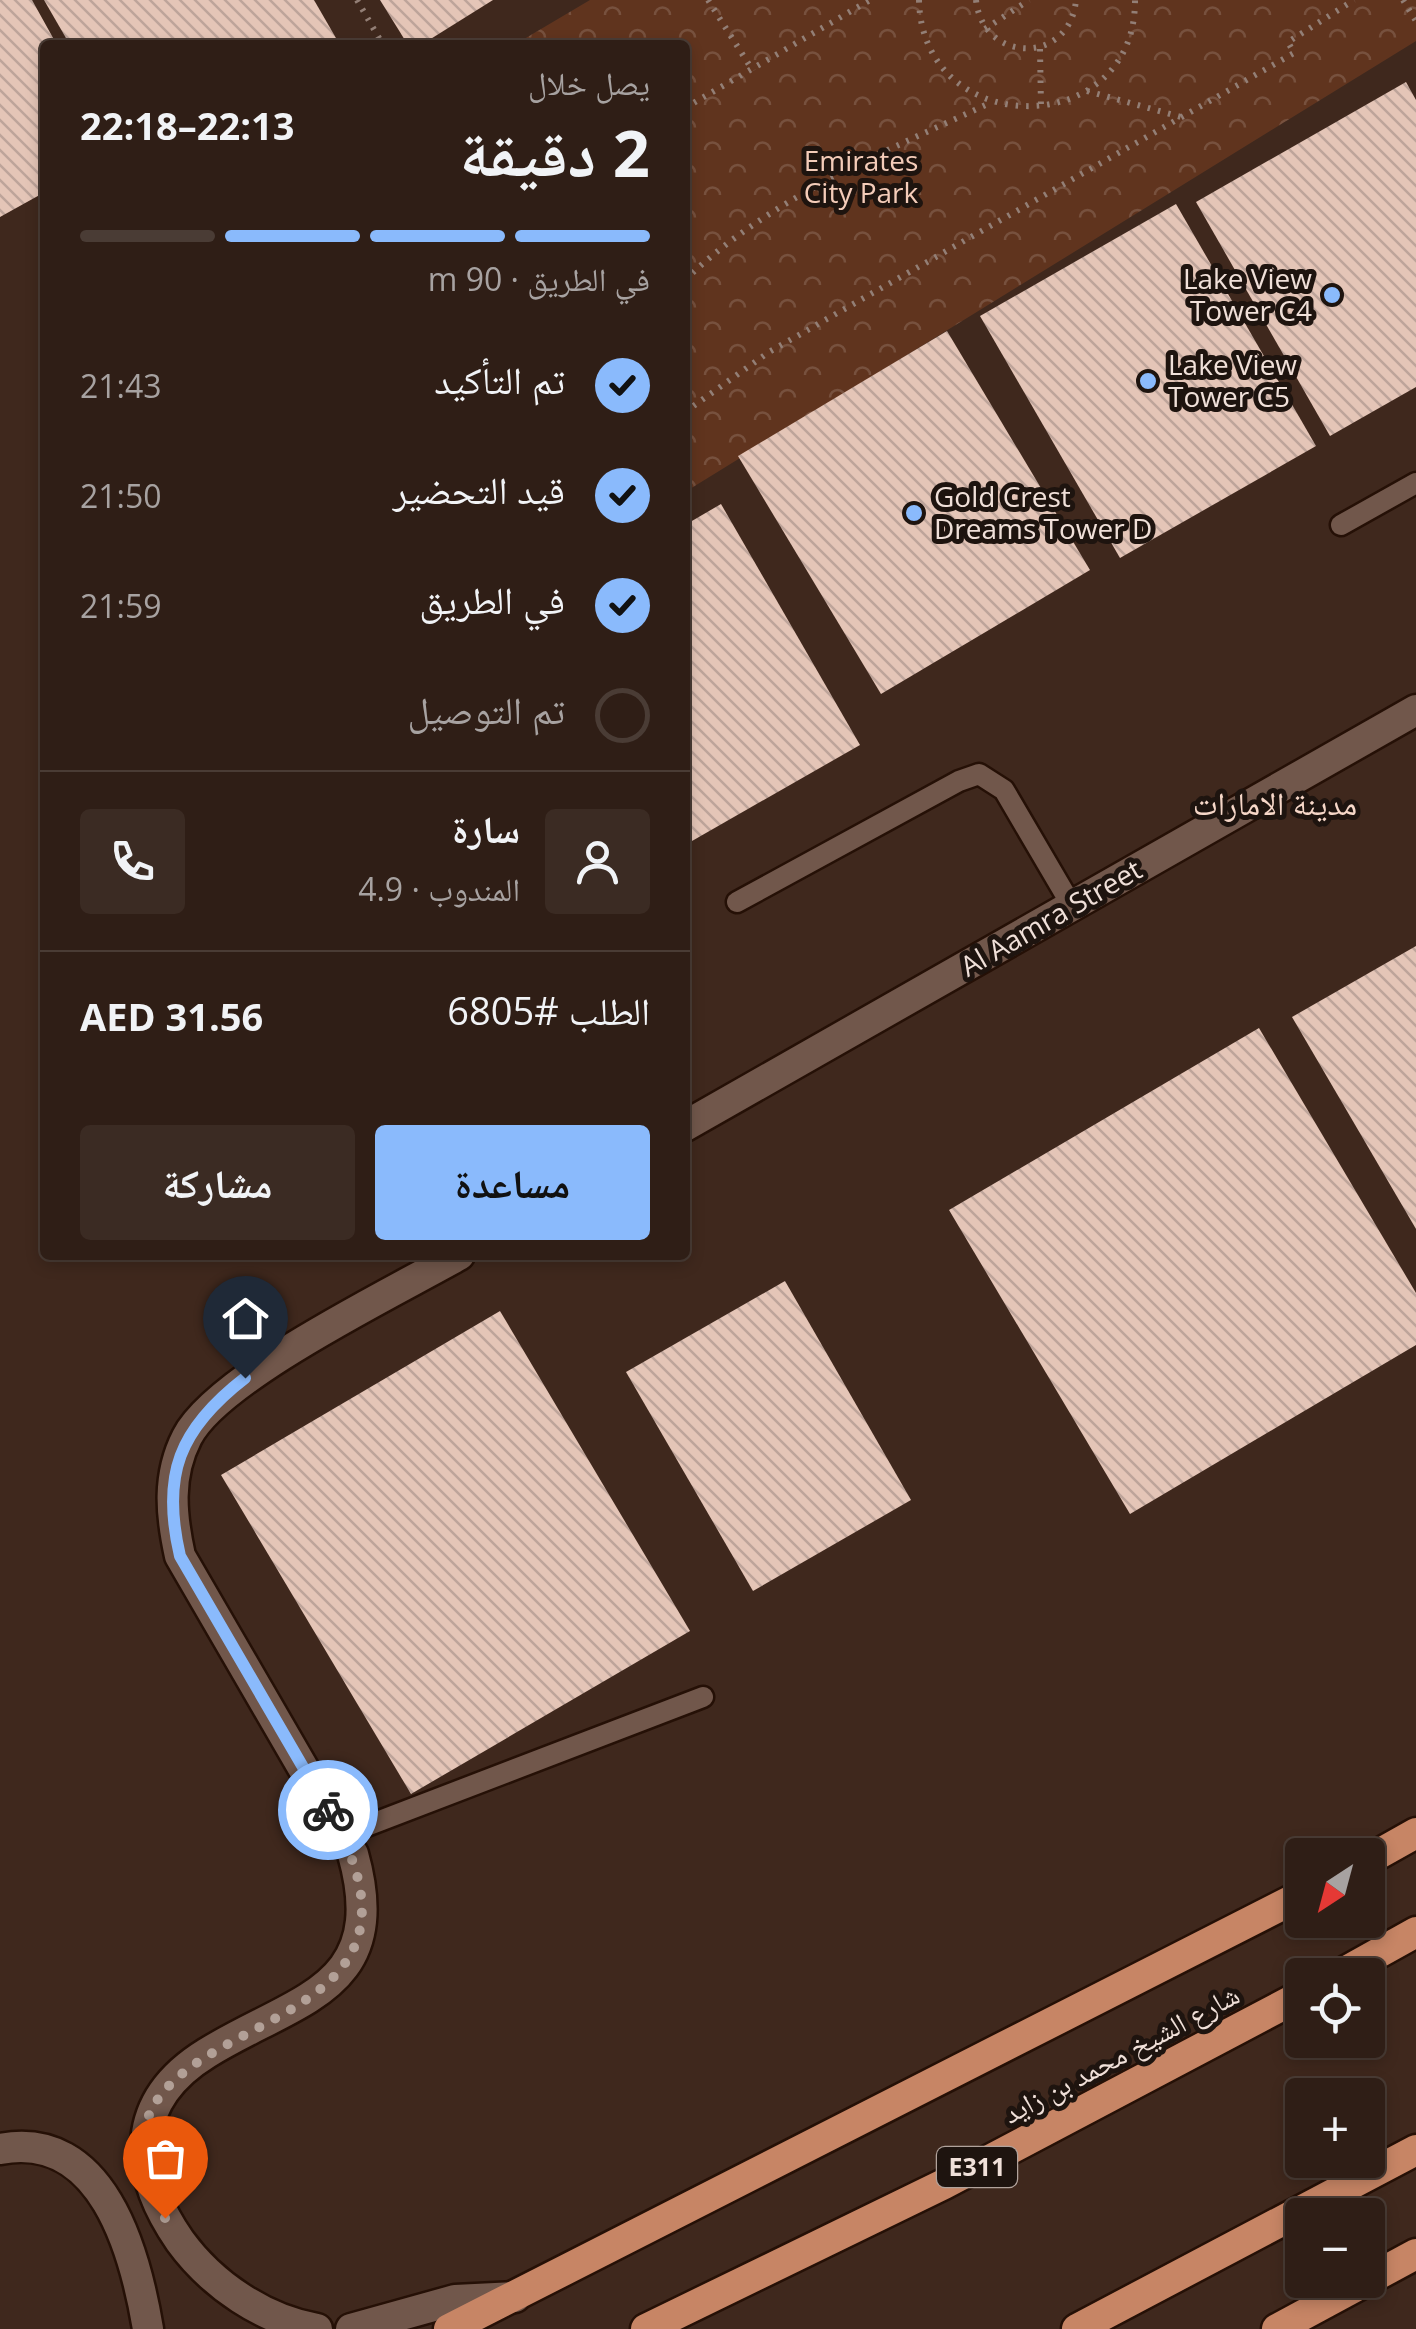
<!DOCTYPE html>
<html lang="ar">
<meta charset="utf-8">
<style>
body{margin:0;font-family:"Open Sans","Noto Naskh Arabic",sans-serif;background:#3b2b23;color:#f1f3f6;direction:rtl;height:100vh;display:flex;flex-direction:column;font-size:38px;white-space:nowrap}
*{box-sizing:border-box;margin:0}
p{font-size:32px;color:#a7a2a1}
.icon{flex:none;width:55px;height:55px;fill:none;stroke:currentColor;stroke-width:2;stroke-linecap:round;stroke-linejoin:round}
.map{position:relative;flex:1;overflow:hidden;direction:ltr}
.panel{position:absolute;left:40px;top:40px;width:650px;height:1220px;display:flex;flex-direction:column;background:#2f1e16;border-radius:10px;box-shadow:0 5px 15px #0003,0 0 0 2px #4a3c35;direction:rtl}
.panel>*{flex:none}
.needle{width:65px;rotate:216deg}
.buttons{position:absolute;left:1285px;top:1838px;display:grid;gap:20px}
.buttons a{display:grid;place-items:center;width:100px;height:100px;border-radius:10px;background:#2f1e16;box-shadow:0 5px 15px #0003,0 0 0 2px #4a3c35;font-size:50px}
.pin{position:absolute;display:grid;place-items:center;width:85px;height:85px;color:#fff;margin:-102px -42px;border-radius:50% 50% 50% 0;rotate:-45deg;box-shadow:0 0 10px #0007}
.pin .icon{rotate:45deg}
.courier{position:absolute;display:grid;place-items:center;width:100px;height:100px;margin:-50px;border:8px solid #8abafc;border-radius:50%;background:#fff;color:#222;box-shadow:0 2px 12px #0007}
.summary em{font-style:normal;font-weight:700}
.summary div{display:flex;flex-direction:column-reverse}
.summary{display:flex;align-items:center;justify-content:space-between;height:170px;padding:0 40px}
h1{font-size:65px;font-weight:700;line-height:75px}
.bar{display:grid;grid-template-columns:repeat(4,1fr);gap:15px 10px;align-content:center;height:120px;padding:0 40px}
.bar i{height:12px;border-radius:8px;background:#4a3c35}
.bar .current{background:#8abafc}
.bar p{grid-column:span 4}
.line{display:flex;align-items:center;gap:25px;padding:0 40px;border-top:2px solid #4a3c35}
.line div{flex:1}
.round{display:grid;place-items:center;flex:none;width:105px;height:105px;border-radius:10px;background:#3b2b23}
ol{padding:0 40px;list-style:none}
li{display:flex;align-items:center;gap:30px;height:110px}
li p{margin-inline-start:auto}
li .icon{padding:10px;border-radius:50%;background:#8abafc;color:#111;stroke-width:4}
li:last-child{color:#a7a2a1}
li i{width:55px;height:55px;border:5px solid #4a3c35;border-radius:50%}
.primary-button{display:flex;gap:20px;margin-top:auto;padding:20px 40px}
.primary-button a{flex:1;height:115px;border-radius:10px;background:#8abafc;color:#111;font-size:40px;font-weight:700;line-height:115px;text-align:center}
.primary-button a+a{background:#3b2b23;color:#f1f3f6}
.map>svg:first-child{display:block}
.park{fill:url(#park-crowns)}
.building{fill:url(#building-back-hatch)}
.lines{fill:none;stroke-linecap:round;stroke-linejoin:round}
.service-casing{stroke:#251006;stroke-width:25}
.minor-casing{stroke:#251006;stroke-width:35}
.motorway-casing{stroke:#251006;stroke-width:35}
.path{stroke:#937f76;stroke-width:6;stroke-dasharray:2.5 8;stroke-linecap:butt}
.service{stroke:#71574b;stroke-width:20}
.minor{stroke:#71574b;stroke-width:30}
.motorway{stroke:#c78565;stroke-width:30}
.done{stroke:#b2a097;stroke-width:10;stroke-dasharray:0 18}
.route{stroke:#8abafc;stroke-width:12}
.poi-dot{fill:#8abafc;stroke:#1e140f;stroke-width:4}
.labels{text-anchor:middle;stroke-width:10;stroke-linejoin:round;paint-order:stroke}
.shield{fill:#1e140f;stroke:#b1a39c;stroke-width:2.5}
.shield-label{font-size:25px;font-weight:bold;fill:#f0e0d9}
.park-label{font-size:28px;fill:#f4ccb9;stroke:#1e140f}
.poi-label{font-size:28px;fill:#f0e0d9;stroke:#1e140f;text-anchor:start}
.street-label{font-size:28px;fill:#f0e0d9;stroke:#1e140f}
.quarter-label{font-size:32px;fill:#f6d7c8;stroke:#1e140f}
</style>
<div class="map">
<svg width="1416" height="2329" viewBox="0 0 1416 2329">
<defs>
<pattern id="park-crowns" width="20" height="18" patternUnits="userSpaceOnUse" patternTransform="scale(2.5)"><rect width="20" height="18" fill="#60341e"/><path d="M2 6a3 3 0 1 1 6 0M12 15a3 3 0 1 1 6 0" fill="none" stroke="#77513e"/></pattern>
<pattern id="building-back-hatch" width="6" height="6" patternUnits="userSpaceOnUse" patternTransform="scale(2.5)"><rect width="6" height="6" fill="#e4c5b7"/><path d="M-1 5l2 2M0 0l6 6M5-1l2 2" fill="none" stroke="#bda49a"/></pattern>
</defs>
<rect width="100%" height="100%" fill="#3f281d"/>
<path class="park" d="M590,0H1416V41L685,492V45H514Z"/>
<g class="building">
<path d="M0,0H32L57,45H45V192L0,217Z"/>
<path d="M44,0H314L340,45H70Z"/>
<path d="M380,0H493L421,45H408Z"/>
<path d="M1406,82L1416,100V387L1330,436L1196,202Z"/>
<path d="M1176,204L1316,446L1120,558L980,316Z"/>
<path d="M947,331L1090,570L881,694L738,456Z"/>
<path d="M721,504L860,745L685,845V525Z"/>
<path d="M1416,946V1229L1292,1017Z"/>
<path d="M1259,1028L1416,1293V1345L1130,1514L949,1210Z"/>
<path d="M785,1281L911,1500L753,1591L626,1372Z"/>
<path d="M500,1311L690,1631L411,1794L221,1475Z"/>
</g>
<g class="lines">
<g class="service-casing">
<g id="service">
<path d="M1341,525L1416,483"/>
<path d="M737,902L959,781L979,774L1004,790L1072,906"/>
<path d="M343,1835L703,1697"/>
</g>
</g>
<g class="minor-casing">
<g id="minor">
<path d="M685,1126L1416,710"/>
<path d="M0,2149C102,2129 135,2251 148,2329"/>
<path d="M317,2329C264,2320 212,2285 180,2241C132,2172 129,2101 207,2053C296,1998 391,1990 353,1854L180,1556C171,1515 167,1476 187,1437C218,1377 394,1292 459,1255"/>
<path d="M351,2329L455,2300L515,2297"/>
</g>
</g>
<g class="motorway-casing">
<g id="motorway">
<path d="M1368,1860L1416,1833"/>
<path d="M1339,1975L1416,1932"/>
<path d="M449,2329L1302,1895"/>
<path d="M646,2329L944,2184L1302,1995"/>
<path d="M1077,2329L1416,2150"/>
<path d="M1277,2329L1416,2254"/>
</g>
</g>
<g class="path">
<path d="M357,0L383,45"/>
<path d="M708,0L753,71"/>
<path d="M919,0C922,142 1136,141 1135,0"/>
<path d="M976,0C983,64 1070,65 1076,0"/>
<path d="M1403,0L1416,21"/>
<path d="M985,29L1029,0"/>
<path d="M1040,49L1041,107"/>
<path d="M1087,91L1181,117"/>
<path d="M685,108L870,0"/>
<path d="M685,280C772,196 885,152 992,102"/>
<path d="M685,412L769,352L1294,53L1288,42L1354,0"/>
</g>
<use href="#service" class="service"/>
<use href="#minor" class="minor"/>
<use href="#motorway" class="motorway"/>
</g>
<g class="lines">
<path class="done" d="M165,2218C158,2205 150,2190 146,2176C103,1998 473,2056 328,1810"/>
<path class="route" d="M245,1378C179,1429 161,1475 180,1556L328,1810"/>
</g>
<g class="poi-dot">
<circle cx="1332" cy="295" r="10"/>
<circle cx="1148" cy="381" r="10"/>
<circle cx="914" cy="513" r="10"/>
</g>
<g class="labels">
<rect class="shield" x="937" y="2147" width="80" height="40" rx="8"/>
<g class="shield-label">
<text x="977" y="2176">E311</text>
</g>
<g class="park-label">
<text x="861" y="171">Emirates<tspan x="861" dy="32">City Park</tspan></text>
</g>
<g class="poi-label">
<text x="1312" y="289" text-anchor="end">Lake View<tspan x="1312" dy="32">Tower C4</tspan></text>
<text x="1168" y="375">Lake View<tspan x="1168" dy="32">Tower C5</tspan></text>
<text x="934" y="507">Gold Crest<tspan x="934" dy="32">Dreams Tower D</tspan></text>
</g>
<g class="street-label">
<text transform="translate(1051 918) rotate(-30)" y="10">Al Aamra Street</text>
<text transform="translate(1121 2054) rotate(-28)" y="10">شارع الشيخ محمد بن زايد</text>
</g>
<g class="quarter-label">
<text x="1275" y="815">مدينة الامارات</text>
</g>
</g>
</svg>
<div class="buttons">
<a><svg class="needle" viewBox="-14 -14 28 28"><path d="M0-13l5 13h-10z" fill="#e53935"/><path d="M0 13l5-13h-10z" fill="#a7a2a1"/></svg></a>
<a><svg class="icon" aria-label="locate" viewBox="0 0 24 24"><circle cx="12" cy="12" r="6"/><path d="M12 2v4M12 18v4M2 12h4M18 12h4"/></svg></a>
<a>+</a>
<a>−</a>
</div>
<div class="pin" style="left:165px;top:2218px;background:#ea580c"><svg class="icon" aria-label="bag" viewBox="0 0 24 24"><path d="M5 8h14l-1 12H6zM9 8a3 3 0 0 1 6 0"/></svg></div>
<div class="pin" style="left:245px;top:1378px;background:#1f2937"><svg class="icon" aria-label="home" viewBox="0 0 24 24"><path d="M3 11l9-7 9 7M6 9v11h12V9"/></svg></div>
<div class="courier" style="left:328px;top:1810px"><svg class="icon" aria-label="bike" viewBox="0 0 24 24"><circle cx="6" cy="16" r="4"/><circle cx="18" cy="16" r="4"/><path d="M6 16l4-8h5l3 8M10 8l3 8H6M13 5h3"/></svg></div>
<section class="panel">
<div class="summary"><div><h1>2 دقيقة</h1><p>يصل خلال</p></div><em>22:13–22:18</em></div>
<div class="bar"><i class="current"></i><i class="current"></i><i class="current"></i><i></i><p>في الطريق · 90 m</p></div>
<ol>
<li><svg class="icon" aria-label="check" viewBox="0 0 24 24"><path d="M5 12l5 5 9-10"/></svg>تم التأكيد<p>21:43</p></li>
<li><svg class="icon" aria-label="check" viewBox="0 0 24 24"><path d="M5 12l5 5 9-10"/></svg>قيد التحضير<p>21:50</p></li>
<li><svg class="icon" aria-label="check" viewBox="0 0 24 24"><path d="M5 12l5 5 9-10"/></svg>في الطريق<p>21:59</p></li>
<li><i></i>تم التوصيل</li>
</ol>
<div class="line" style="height:180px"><a class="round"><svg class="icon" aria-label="person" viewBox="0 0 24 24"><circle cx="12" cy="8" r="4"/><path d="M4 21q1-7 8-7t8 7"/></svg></a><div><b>سارة</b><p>المندوب · 4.9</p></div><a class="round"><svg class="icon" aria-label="phone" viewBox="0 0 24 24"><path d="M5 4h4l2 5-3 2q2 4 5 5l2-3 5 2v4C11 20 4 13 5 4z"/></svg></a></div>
<div class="line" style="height:130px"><div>الطلب #6805</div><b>AED 31.56</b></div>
<div class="primary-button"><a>مساعدة</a><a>مشاركة</a></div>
</section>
</div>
